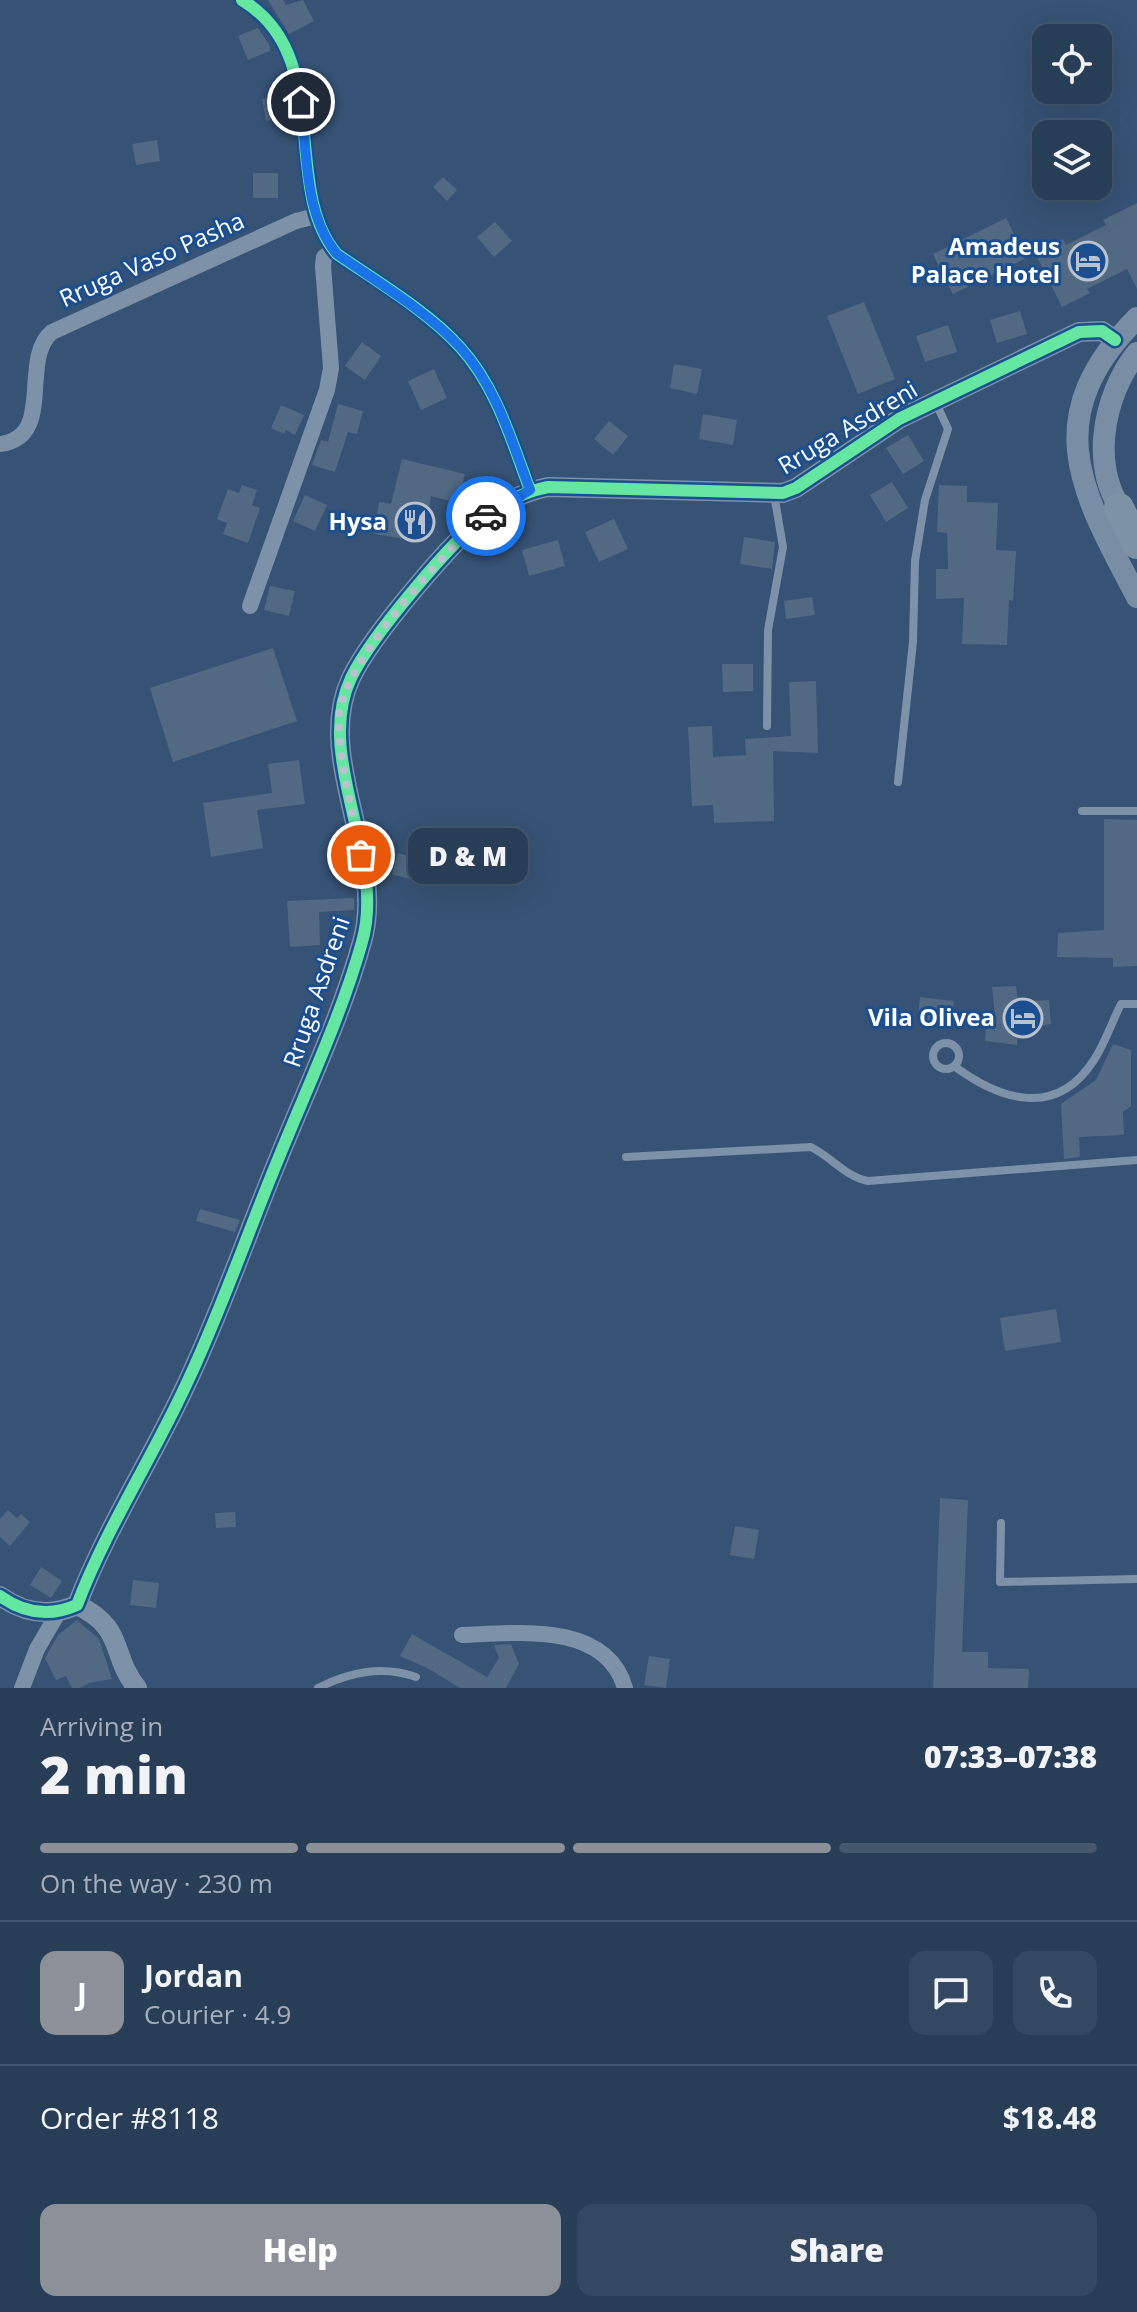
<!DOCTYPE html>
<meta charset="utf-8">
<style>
body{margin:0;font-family:"Open Sans",sans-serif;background:#344961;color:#f1f3f6;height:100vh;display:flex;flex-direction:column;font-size:30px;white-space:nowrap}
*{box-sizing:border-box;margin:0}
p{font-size:26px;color:#a5aeba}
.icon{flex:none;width:44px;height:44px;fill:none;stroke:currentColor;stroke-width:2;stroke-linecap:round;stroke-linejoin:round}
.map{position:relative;height:1688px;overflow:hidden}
.sheet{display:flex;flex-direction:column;background:#283e57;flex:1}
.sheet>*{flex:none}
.controls{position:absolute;left:1032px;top:24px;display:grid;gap:16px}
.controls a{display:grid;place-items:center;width:80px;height:80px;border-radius:16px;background:#283e57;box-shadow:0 8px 32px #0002,0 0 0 2px #44576d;font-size:40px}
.pin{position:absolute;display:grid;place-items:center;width:68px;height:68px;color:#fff;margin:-34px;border:4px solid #fff;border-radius:50%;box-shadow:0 2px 8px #0007}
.courier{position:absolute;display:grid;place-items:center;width:80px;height:80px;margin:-40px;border:6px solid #1a73e8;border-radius:50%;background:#fff;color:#222;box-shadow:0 2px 10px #0007}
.bubble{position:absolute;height:56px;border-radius:16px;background:#283e57;box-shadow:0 8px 32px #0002,0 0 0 2px #44576d;font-size:26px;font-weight:800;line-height:56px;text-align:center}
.head em{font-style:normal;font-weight:800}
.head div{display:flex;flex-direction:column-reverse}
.head{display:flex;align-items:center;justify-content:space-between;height:136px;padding:0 40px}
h1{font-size:52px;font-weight:800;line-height:60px}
.bar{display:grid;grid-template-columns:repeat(4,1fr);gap:12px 8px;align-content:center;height:96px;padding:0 40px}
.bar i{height:10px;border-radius:6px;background:#44576d}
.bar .on{background:#8c9099}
.bar p{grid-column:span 4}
.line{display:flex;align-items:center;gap:20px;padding:0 40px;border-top:2px solid #44576d}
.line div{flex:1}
.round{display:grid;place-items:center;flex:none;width:84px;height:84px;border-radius:16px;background:#344961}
.button{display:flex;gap:16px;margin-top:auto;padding:16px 40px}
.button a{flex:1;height:92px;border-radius:16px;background:#8c9099;color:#fff;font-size:32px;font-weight:800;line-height:92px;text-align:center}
.button a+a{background:#344961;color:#f1f3f6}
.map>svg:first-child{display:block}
.building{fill:#526984}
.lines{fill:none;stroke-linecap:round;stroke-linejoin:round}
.service{stroke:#7d92a8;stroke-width:8}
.minor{stroke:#7d92a8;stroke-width:16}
.tertiary{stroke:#7d92a8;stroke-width:20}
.secondary{stroke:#798da4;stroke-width:22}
.motorway{stroke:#7e92a7;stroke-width:30}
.cycleway-casing{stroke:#1b4f8f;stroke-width:17}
.cycleway{stroke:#66e7a1;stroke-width:12}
.done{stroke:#b9c2ce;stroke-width:8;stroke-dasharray:0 14.4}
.route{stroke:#1a73e8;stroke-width:10}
.labels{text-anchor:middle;stroke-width:6;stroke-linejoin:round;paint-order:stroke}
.poi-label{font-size:24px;font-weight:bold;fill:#fff;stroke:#1b4f8f;text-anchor:end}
.street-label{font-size:24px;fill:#fff;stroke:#1b4f8f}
</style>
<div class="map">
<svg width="1137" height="1688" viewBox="0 0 1137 1688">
<rect width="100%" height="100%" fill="#365274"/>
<g class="building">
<path d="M268,0H283L286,5L303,0L314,21L289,34Z"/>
<path d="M258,28L269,44L270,51L248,60L238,36Z"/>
<path d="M285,94L289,116L266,121L262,99Z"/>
<path d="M157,140L160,161L136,165L132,144Z"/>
<rect x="253" y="173" width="25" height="25"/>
<path d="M443,177L457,190L447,201L433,187Z"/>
<path d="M1137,203V289L1127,269L1087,289L1090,293L1062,307L1035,253L1063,239L1066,245L1106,225L1103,220Z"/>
<path d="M1006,218L1026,258L953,294L933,254Z"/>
<path d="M495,222L512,241L494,257L477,237Z"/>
<path d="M864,302L895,379L858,394L827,316Z"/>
<path d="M1020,311L1027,334L997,343L990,320Z"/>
<path d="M948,325L957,352L925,362L916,336Z"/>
<path d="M362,342L381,356L365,380L345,366Z"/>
<path d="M674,364L702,369L697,394L670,388Z"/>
<path d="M434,369L447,398L421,410L408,381Z"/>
<path d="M338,404L363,411L357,434L348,432L335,472L312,465L321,440L328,442Z"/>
<path d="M281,405L304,415L295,435L286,430L284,434L271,428Z"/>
<path d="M703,414L737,420L733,445L699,439Z"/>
<path d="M609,421L628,436L613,455L594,439Z"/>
<path d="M908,435L924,461L903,474L886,448Z"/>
<path d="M402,459L465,474L458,503L431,496L424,542L374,534L379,502L391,504Z"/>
<path d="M892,482L908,508L886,522L870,495Z"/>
<path d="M242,485L257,490L252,505L260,508L248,543L223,534L227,523L217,519L228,489L239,493Z"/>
<path d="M939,485L967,486V502L998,503L996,550L1016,551L1013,601L1009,600L1007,645L962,644L964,598L936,599V569H948L947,533L937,532Z"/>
<path d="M305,495L327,505L315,531L293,521Z"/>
<path d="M614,519L628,549L599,562L585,532Z"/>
<path d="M744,537L775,542L772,569L740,564Z"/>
<path d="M558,540L565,566L529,576L522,550Z"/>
<path d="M270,586L295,591L289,616L264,610Z"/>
<path d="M812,597L815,615L786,619L784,601Z"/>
<path d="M273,648L297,721L173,762L150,688Z"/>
<path d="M722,664H753V691L723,692Z"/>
<path d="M816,681L818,753L773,751L774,821L714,823L713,805L692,806L688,727L712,726L713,757L746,755L745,739L791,736L789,682Z"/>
<path d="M299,760L305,804L257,810L263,848L211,857L203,803L272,793L268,764Z"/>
<path d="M1104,819L1137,820V966L1113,967V958L1057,957L1058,933L1104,930Z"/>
<path d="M398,853L425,861L419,882L392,874Z"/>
<path d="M354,898V910L319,912L320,945L290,947L287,901Z"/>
<path d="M1016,986L1018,1001L1049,1000L1051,1024L1018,1030L1017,1045L985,1041L986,1025L996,1026L992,987Z"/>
<path d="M920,997L954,1001L951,1023L918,1019Z"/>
<path d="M1113,1044L1131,1050V1106L1123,1112L1124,1135L1079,1137L1080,1157L1064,1159L1061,1104L1096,1080Z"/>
<path d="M200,1209L240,1220L235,1232L196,1221Z"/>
<path d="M1056,1309L1061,1342L1005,1351L1000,1318Z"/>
<path d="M940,1498L968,1500L962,1652H988V1668L1029,1669L1028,1688H933Z"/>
<path d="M8,1510L17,1518L21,1514L30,1522L10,1546L0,1537V1519Z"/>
<path d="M235,1512L236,1527L216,1528L215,1513Z"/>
<path d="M735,1526L759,1530L754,1559L730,1555Z"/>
<path d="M41,1567L62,1581L51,1598L30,1585Z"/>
<path d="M133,1580L159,1583L156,1608L130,1605Z"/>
<path d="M77,1620L99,1639L112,1679L89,1683L80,1688H72L66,1676L56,1680L45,1658L58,1635Z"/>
<path d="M412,1634L487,1677L499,1658L494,1645L511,1644L519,1664L506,1688H460L429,1669L400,1656Z"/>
<path d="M649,1656L670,1659L666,1688L644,1685Z"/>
</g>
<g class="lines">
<g class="service">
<path d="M767,726L768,630L783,547L774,494"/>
<path d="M898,782L913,642L915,561L925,500L948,429L935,401"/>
<path d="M1082,811H1137"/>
<circle cx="946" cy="1056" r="13"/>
<path d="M954,1066C1000,1100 1056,1119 1094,1060C1105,1043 1112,1022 1121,1004H1137"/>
<path d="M626,1157L811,1147C831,1157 846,1177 868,1181L1137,1160"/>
<path d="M1001,1523L1000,1582L1137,1579"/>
<path d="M318,1688C350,1672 382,1665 416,1677"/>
</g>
<g class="minor">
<path d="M242,0C335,56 280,187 337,254C375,280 430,313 460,347C496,386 512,442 530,490"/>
<path d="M0,444C56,438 19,359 52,332L296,221L316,216"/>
<path d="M250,606L327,390L331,368L323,266L324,257L334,250"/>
<path d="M462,1635C516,1633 606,1621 625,1688"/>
<path d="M22,1688L37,1649L58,1613"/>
</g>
<g class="tertiary">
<path d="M0,1596C25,1614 50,1617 77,1605C106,1529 151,1460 185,1387C220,1314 246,1237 277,1162C306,1090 341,1017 362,942C387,857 313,758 351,678C370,638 454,537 490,512C508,500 528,491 548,487L783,493L796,488L899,419L1079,332L1102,331L1115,340"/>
<path d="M77,1605C126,1628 110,1655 137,1688"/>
</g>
<g class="secondary">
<path d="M1137,318C1037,418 1081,491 1137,597"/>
<path d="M1128,518C1088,474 1102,396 1137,353"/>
</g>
<path class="motorway" d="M1119,508L1137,544"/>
<g class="cycleway-casing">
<g id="cycleway">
<path d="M242,0C335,56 280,187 337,254C375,280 430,313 460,347C496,386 512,442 530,490"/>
<path d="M0,1596C25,1614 50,1617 77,1605C106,1529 151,1460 185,1387C220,1314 246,1237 277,1162C306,1090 341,1017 362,942C387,857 313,758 351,678C370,638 454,537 490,512C508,500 528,491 548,487L783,493L796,488L899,419L1079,332L1102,331L1115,340"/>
</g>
</g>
<use href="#cycleway" class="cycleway"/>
</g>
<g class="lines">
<path class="done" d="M361,855C353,811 338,762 339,716C341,665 446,549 486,516"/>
<path class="route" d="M301,102C307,151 304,215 337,254C376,281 428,312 460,347C496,386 512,442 530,490L486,516"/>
</g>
<defs>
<g id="hotel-ring" transform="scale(2)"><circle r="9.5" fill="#1b4f8f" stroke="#b9c2ce" stroke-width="1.5"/><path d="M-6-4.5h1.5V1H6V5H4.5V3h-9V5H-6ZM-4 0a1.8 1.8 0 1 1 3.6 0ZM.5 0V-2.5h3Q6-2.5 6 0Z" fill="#b9c2ce"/></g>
<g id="restaurant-ring" transform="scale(2)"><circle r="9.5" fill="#1b4f8f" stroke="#b9c2ce" stroke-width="1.5"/><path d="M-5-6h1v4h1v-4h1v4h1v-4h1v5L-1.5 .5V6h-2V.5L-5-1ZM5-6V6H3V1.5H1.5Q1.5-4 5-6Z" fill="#b9c2ce"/></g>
</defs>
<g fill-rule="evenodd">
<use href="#hotel-ring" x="1088" y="261"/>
<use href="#restaurant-ring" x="415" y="522"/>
<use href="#hotel-ring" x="1023" y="1018"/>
</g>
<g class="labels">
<g class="poi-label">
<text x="1060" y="255">Amadeus<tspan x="1060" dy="28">Palace Hotel</tspan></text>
<text x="387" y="530">Hysa</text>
<text x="995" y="1026">Vila Olivea</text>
</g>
<g class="street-label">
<text transform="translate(152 260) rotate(-24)" y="8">Rruga Vaso Pasha</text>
<text transform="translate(848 428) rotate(-31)" y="8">Rruga Asdreni</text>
<text transform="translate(317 992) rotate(-71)" y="8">Rruga Asdreni</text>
</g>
</g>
</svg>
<div class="controls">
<a><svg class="icon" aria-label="locate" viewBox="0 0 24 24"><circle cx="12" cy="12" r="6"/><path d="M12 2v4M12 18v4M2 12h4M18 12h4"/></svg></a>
<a><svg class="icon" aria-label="layers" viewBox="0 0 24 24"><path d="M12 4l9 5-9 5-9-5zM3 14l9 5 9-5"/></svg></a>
</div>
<div class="pin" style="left:361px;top:855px;background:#ea580c"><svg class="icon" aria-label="bag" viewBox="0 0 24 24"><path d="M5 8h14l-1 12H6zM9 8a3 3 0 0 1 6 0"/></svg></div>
<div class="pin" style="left:301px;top:102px;background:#1f2937"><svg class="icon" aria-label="home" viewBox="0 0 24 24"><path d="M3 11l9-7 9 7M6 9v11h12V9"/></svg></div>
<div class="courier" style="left:486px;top:516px"><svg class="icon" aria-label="car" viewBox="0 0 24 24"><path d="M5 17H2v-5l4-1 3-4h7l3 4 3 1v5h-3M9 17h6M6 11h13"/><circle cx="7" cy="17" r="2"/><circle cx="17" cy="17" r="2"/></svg></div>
<div class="bubble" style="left:408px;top:828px;width:120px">D &amp; M</div>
</div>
<section class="sheet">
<div class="head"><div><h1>2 min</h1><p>Arriving in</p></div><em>07:33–07:38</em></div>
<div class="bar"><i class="on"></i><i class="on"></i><i class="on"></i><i></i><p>On the way · 230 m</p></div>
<div class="line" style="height:144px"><b class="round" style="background:#8c9099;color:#fff">J</b><div><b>Jordan</b><p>Courier · 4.9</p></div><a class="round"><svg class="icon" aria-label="chat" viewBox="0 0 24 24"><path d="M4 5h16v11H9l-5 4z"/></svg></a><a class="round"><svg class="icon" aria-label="phone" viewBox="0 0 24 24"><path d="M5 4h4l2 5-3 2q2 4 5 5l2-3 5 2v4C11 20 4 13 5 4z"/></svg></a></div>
<div class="line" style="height:104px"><div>Order #8118</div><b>$18.48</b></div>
<div class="button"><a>Help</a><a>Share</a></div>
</section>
